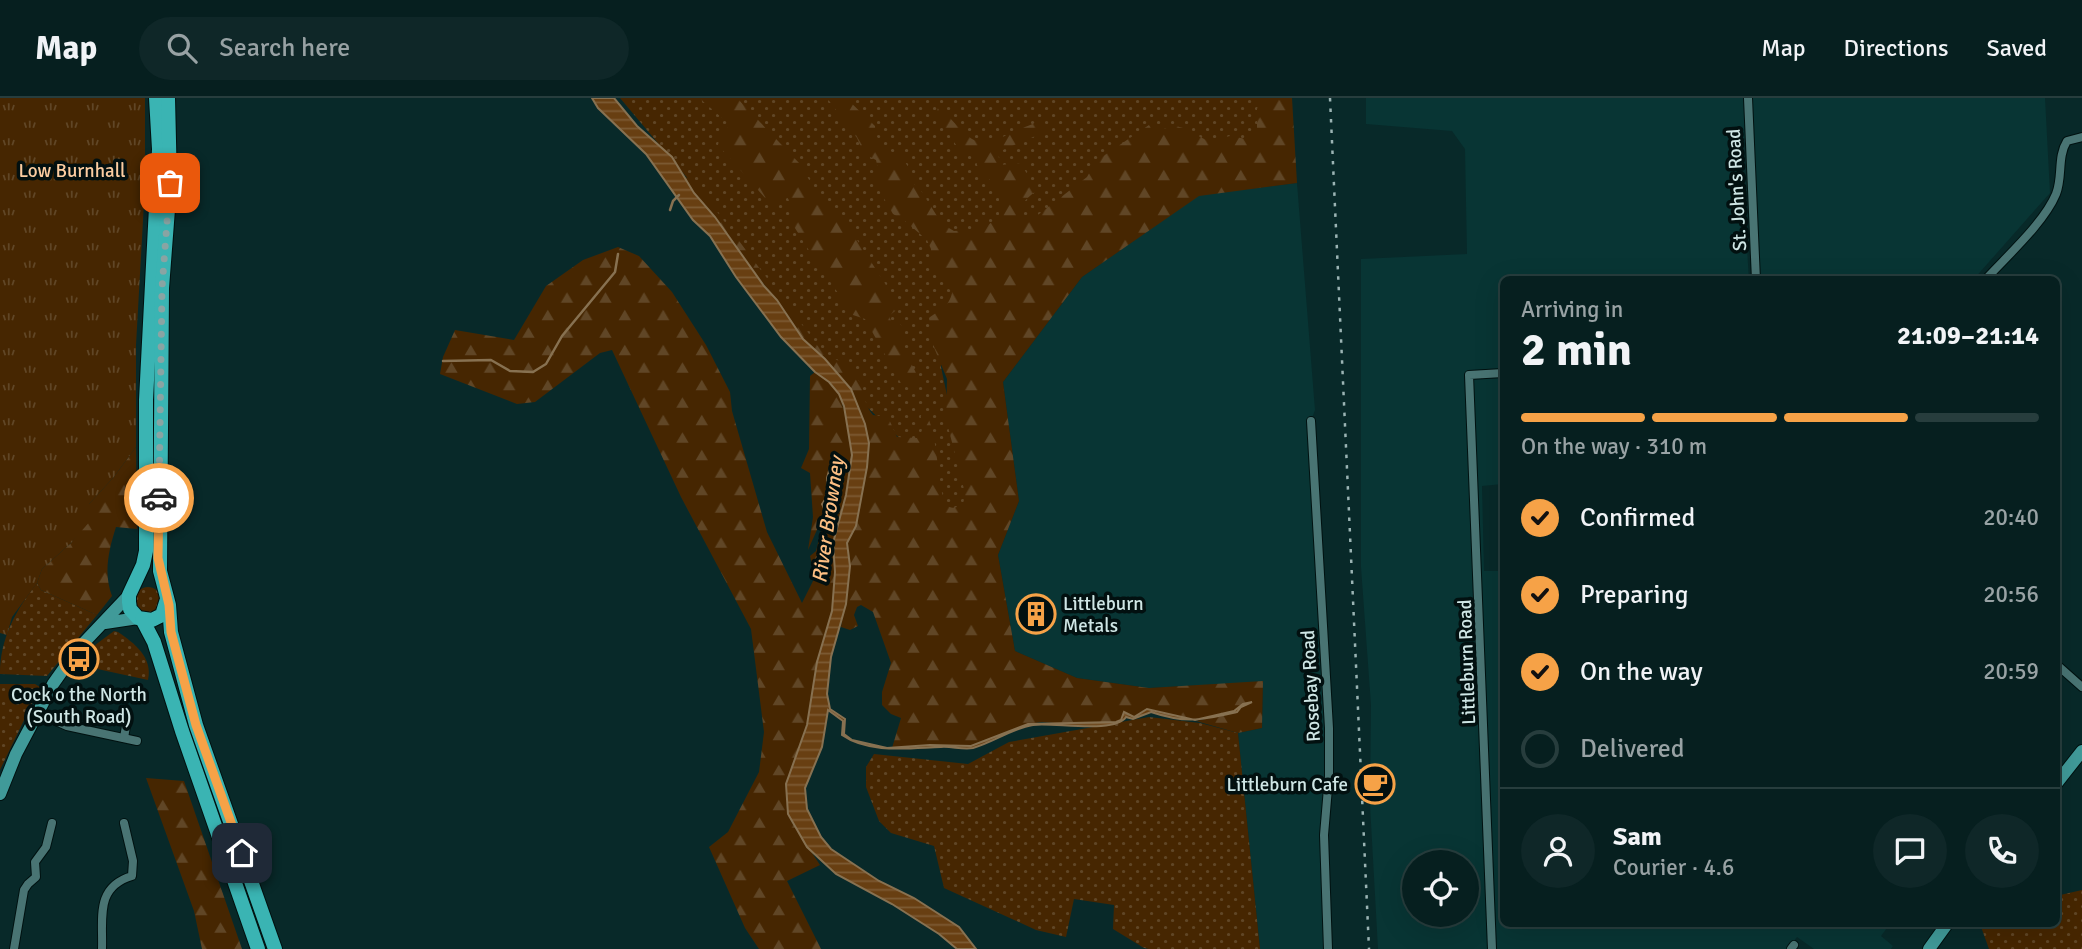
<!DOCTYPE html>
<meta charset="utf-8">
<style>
body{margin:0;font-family:Signika,sans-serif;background:#0f2728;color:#f1f3f6;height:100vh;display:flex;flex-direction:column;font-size:26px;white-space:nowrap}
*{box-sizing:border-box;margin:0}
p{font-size:23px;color:#98a2a4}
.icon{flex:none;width:38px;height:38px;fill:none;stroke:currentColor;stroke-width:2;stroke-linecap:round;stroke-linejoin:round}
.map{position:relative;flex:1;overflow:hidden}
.drawer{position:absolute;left:1500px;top:178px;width:560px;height:651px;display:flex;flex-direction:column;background:#061f1f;border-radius:10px;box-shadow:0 7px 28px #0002,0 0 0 2px #273d3d}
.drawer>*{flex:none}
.buttons{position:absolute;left:1402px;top:752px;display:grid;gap:14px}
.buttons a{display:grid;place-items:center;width:77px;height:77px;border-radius:50%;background:#061f1f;box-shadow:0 7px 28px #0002,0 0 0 2px #273d3d;font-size:35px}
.pin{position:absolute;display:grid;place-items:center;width:60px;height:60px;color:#fff;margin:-30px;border-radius:14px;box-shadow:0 4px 10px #0006}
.courier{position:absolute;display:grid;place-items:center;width:70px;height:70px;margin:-35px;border:5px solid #f6a247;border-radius:50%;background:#fff;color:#222;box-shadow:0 2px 9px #0007}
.head em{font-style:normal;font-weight:800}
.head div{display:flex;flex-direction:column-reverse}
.head{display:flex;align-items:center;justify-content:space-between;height:119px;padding:0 21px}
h1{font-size:46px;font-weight:800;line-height:52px}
.bar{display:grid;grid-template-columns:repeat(4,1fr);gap:10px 7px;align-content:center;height:84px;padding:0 21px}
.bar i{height:9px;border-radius:5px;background:#273d3d}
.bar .active{background:#f6a247}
.bar p{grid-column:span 4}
.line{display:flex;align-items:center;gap:18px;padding:0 21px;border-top:2px solid #273d3d}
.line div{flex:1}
.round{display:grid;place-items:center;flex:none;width:74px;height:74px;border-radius:37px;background:#0f2728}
ol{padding:0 21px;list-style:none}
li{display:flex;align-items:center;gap:21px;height:77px}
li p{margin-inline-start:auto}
li .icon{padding:7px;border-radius:50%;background:#f6a247;color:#111;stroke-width:4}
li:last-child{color:#98a2a4}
li i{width:38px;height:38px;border:4px solid #273d3d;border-radius:50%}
header{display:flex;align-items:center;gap:42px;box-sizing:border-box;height:98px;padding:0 35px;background:#061f1f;border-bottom:2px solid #273d3d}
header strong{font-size:33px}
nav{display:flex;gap:38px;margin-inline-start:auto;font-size:24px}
.search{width:490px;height:63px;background:#0f2728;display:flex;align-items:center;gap:18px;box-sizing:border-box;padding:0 24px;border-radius:38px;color:#98a2a4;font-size:26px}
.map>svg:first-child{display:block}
.built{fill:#083534;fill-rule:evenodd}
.grass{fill:url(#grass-dots)}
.forest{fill:url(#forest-firs)}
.park{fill:url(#park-tufts)}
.water{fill:url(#water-rules);stroke:#877151;stroke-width:2}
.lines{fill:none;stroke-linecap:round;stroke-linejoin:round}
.stream{stroke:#877151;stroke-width:2.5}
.street-casing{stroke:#001110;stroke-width:10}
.primary-casing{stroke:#001110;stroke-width:14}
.highway-casing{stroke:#001110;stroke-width:16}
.street{stroke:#497473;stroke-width:8}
.primary{stroke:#409a99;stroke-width:12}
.highway{stroke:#3ab4b3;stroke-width:14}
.rail{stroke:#9bb4b4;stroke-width:2.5;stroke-dasharray:3.5 7;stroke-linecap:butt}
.done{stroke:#89a4a3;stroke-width:7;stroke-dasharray:0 12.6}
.route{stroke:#f6a247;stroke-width:9}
.labels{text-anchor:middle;stroke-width:7;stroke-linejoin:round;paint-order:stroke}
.park-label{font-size:19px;fill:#fccda1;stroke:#021010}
.street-label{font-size:19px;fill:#cfe6e5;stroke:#021010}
.poi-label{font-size:19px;fill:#cfe6e5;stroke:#021010;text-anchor:start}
.water-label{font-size:21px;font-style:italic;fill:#fdbf83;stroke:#021010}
</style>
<header>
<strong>Map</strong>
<div class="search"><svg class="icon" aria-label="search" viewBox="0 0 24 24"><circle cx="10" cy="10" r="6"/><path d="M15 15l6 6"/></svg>Search here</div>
<nav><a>Map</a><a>Directions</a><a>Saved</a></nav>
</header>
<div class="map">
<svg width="2082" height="851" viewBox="0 0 2082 851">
<defs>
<pattern id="grass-dots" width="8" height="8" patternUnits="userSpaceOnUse" patternTransform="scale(1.75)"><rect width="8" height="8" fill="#462601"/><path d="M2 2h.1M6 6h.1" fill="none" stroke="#604626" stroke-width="1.8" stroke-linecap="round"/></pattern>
<pattern id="forest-firs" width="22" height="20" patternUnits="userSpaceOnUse" patternTransform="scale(1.75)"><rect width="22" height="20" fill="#462601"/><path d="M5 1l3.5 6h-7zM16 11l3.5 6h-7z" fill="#604626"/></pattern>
<pattern id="park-tufts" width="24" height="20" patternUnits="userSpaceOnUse" patternTransform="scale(1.75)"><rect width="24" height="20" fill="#462601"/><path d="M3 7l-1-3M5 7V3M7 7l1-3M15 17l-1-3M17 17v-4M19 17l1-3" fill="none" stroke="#604626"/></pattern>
<pattern id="water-rules" width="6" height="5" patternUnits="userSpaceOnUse" patternTransform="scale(1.75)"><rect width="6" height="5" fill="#683f12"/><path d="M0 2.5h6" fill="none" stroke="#7d5b34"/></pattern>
</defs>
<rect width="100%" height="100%" fill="#082929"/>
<g class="built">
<path d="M1366,0H2045L2050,95L1973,182H1756L1749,40L1740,41L1749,182H1503V386L1482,388L1484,473H1503V826H1890L1881,838L1893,848L1891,851H1814L1797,839L1788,851H1378L1370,707L1371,607L1361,469V161L1467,156L1465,51L1452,33L1366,26ZM1414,765H1466V817H1414Z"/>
<path d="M1297,85L1315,312L1311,323L1327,582L1325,716L1328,851H1260L1238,635L1262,630L1263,584L1149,590L1077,580L1015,553L998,457L1019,403L1003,284L1082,179L1199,97Z"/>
</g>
<g class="grass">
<path d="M620,0H1263L1260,41L941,214V269L971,411L943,412L921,361L865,307L825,262L699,94Z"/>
<path d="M37,485L41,492L97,517L47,578L0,576C0,540 16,512 37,485Z"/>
<circle cx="148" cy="502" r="13"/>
<path d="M114,533L118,534C134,545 153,559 148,582L79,567L91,550Z"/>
<path d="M0,586H35L40,589L0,672Z"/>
<path d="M1149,619L1200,625L1238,635L1260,851H1149L1144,850L1113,831L1114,807L1074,801L1066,839L1036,832L944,790L934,748L891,735L879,723L866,689V669L874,656L968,666L1009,644Z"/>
<path d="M2082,792V851H1989L1980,826H2056V798Z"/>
</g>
<g class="forest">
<path d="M699,0H737L800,66L812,87L843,120L900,209L889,218L891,223L899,224L903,230C896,259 922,267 917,290L912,291L902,287L865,221L853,217L808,151L790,122V104L787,99L780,97L774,105L766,101L718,47C719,38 729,34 728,25Z"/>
<path d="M827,0H846L875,28C875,42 886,56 900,55L908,69L913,85L920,91L942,126L954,133L969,132L989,126L999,119V96L993,84L979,74L973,52L970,50L966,60H962L958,50L936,16L938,10H941C978,51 975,52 1025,29C1033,26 1038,23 1046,26L1045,34L998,54L1000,67L1021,65L1036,93C1025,102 1018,107 1022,122L1034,120L1087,79L1096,63L1149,27L1162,31L1176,28L1183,30L1208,43L1230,38L1246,41L1257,35V11L1261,0H1292L1297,85L1199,98L1082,179L1003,284L1019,403L998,457L1015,553L1077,580L1149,590L1263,583L1262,630L1238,635L1196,623L1237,614L1243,606L1234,613L1195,622L1147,611L1134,619L1123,615L1121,622L1116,624L1067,626L1042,624L1028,626L971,648L930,647L892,650L901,620L891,616L882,607V594L891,565L873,514L861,507L857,509L854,517L858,528L850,532L841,529L850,468L847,445L856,427L867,369L869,345L865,326L841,279L803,241L777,202L743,161L729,138L694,95L685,79L694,83L821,252C835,262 853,268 860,285C865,296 864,307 873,317L888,319L897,339L917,340C926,331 920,327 921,317L927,318C939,339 937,396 947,407C951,412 957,409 963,407L965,395L946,321L947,281L933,247L929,220C939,212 949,209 952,195L931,163V151L927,142L905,123L893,116L879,92L876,82L878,71L876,62L864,56L857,40Z"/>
<path d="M618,149L639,158L672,194L706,247L730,294L732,313L767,434L802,505L815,479L810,458L816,453L823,426L820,425L808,452L813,419L810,375L801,370L809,351L810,278L815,274L829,284L839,296L849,328L852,357L846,397L833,445L835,474L832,513L817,564L807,627L786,687L791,723L820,767L787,783L821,851H759L745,830L709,749L728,734L759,674L764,634L751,531L681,399L612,252L600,255L535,304L517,306L440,276L443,259L455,232L514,242L546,188L583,162Z"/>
<path d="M136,349L137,431L116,429C109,451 103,475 112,498L97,517L41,492L37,485L42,471L71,445L80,433L88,407L113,380Z"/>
<path d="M146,680L184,683L242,851H202L194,813Z"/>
</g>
<path class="park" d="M0,0H145V87L136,247V349L113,380L89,406L92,421L71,445L42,471L37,485L12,519L7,537L0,535Z"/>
<g class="water">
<path d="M592,0H614L637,28L672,59L694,95L715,119L764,188L777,202L803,241L825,261L851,291L865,326L869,345L867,369L856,428L847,445L850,468L846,506L831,559L827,596L830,611L845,621L844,636L852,642L887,650L930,647L971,648L1028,626L1116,624L1121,622L1124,614L1134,619L1147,611L1195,622L1234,613L1243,606L1252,604L1241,609L1237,614C1201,622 1187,626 1151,614L1133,621L1126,619C1115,636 1053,624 1033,627C1013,630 992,645 973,650C963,652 951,648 941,649C909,650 869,656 842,637L843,623L828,612L822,649L805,690L807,711L821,739L831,751L879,783L914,800L959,829L976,851H957L939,836L892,806L836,776L807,749L788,716L786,686L807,627L817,564L832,513L835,474L833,445L846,397L852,357L844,308L839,296L829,284L815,274L781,239L736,179L710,138L693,122L646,56L598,10Z"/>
<path d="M834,355L832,390L825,412L822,406L829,396L827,380Z"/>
</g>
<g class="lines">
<g class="stream">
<path d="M670,112L673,103L679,97"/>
<path d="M443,263L491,262L510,273L533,274L546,266L562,238L615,174L618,156"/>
</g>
<g class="street-casing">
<g id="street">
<path d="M1748,0L1756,182"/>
<path d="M1985,182C2006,159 2044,125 2056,96C2063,79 2057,59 2067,43L2082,39"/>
<path d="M1311,323L1329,630V678L1324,737L1328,851"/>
<path d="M2056,566L2082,589"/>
<path d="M38,615L67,628L137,643"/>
<path d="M124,640L126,628"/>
<path d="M14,851L24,792L28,786L36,779L35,764L46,749L52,725"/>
<path d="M102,851C103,820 95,789 132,778L133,763L124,725"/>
<path d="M1492,851L1469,277L1503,275"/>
<path d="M1791,851L1794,847"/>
</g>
</g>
<g class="primary-casing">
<g id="primary">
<path d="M105,525L138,520"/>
<path d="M2056,686L2082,653"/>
<path d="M0,696L16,656L53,586L77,552L129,497"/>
<path d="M1929,851L1947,826"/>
</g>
</g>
<g class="highway-casing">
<g id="highway">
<path d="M156,0L159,51L146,302V453L143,467L129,497V504L130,511L138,520L152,522L162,517L167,501"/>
<path d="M168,0L170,85L162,190L160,473L169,507L171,534L196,627L275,851"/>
<path d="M142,521L154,544L182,633L258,851"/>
</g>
</g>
<use href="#street" class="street"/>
<use href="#primary" class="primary"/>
<use href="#highway" class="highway"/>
<path class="rail" d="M1330,0L1369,851"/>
</g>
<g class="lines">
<path class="done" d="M159,400L162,190L170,85"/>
<path class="route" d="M159,400L158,460L169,507L171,534L196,627L242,755"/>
</g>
<defs>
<g id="building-ring" transform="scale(2.0125)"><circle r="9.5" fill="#021010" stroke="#f6a247" stroke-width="1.5"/><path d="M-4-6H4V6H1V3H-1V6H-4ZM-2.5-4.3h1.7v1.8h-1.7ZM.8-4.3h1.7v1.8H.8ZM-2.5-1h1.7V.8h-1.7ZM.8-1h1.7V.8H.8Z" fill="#f6a247"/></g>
<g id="bus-ring" transform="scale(2.0125)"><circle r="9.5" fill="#021010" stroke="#f6a247" stroke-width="1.5"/><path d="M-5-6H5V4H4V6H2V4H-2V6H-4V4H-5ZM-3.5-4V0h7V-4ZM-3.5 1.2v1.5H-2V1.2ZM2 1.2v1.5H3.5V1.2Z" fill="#f6a247"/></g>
<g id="cafe-ring" transform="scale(2.0125)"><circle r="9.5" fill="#021010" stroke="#f6a247" stroke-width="1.5"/><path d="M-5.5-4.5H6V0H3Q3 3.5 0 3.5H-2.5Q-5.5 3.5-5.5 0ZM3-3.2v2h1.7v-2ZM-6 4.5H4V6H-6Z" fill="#f6a247"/></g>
</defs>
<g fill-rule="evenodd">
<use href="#building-ring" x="1036" y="516"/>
<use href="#bus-ring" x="79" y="561"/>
<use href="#cafe-ring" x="1375" y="686"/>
</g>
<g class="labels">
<g class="park-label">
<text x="72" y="79">Low Burnhall</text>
</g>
<g class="street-label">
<text transform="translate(1736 92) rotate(-93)" y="7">St. John's Road</text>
<text transform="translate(1466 564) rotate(-92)" y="7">Littleburn Road</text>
<text transform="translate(1310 588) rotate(-93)" y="7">Rosebay Road</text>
</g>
<g class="poi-label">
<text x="1063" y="512">Littleburn<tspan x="1063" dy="22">Metals</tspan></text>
<text x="79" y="603" text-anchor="middle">Cock o the North<tspan x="79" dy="22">(South Road)</tspan></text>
<text x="1348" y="693" text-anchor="end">Littleburn Cafe</text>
</g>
<g class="water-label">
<text transform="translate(828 422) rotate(-82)" y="7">River Browney</text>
</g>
</g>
</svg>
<div class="buttons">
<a><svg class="icon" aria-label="locate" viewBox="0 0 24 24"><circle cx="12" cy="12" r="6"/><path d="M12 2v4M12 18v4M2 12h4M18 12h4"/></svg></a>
</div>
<div class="pin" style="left:170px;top:85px;background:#ea580c"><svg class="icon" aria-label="bag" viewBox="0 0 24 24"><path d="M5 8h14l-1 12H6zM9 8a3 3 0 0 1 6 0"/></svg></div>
<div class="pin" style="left:242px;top:755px;background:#1f2937"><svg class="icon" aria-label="home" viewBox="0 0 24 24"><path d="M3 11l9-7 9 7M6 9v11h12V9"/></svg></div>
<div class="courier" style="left:159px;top:400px"><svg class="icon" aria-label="car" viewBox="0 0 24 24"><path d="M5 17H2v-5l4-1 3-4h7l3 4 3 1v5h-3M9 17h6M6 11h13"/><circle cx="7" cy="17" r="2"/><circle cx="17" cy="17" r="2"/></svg></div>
<section class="drawer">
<div class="head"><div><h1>2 min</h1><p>Arriving in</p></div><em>21:09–21:14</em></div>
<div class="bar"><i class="active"></i><i class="active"></i><i class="active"></i><i></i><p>On the way · 310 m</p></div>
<ol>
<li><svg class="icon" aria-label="check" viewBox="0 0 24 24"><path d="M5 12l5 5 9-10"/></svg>Confirmed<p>20:40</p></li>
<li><svg class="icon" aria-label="check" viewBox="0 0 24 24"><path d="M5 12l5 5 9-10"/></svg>Preparing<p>20:56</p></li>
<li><svg class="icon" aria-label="check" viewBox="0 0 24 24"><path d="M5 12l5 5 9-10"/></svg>On the way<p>20:59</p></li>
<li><i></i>Delivered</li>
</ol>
<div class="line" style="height:126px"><a class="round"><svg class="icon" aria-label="person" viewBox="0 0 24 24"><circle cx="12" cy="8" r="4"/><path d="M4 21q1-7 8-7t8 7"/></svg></a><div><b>Sam</b><p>Courier · 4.6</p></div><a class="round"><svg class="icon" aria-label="chat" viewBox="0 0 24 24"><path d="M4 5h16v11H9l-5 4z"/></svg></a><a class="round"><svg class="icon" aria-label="phone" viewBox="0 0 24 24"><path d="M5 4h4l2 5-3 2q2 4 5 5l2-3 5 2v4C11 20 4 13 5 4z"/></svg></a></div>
</section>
</div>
